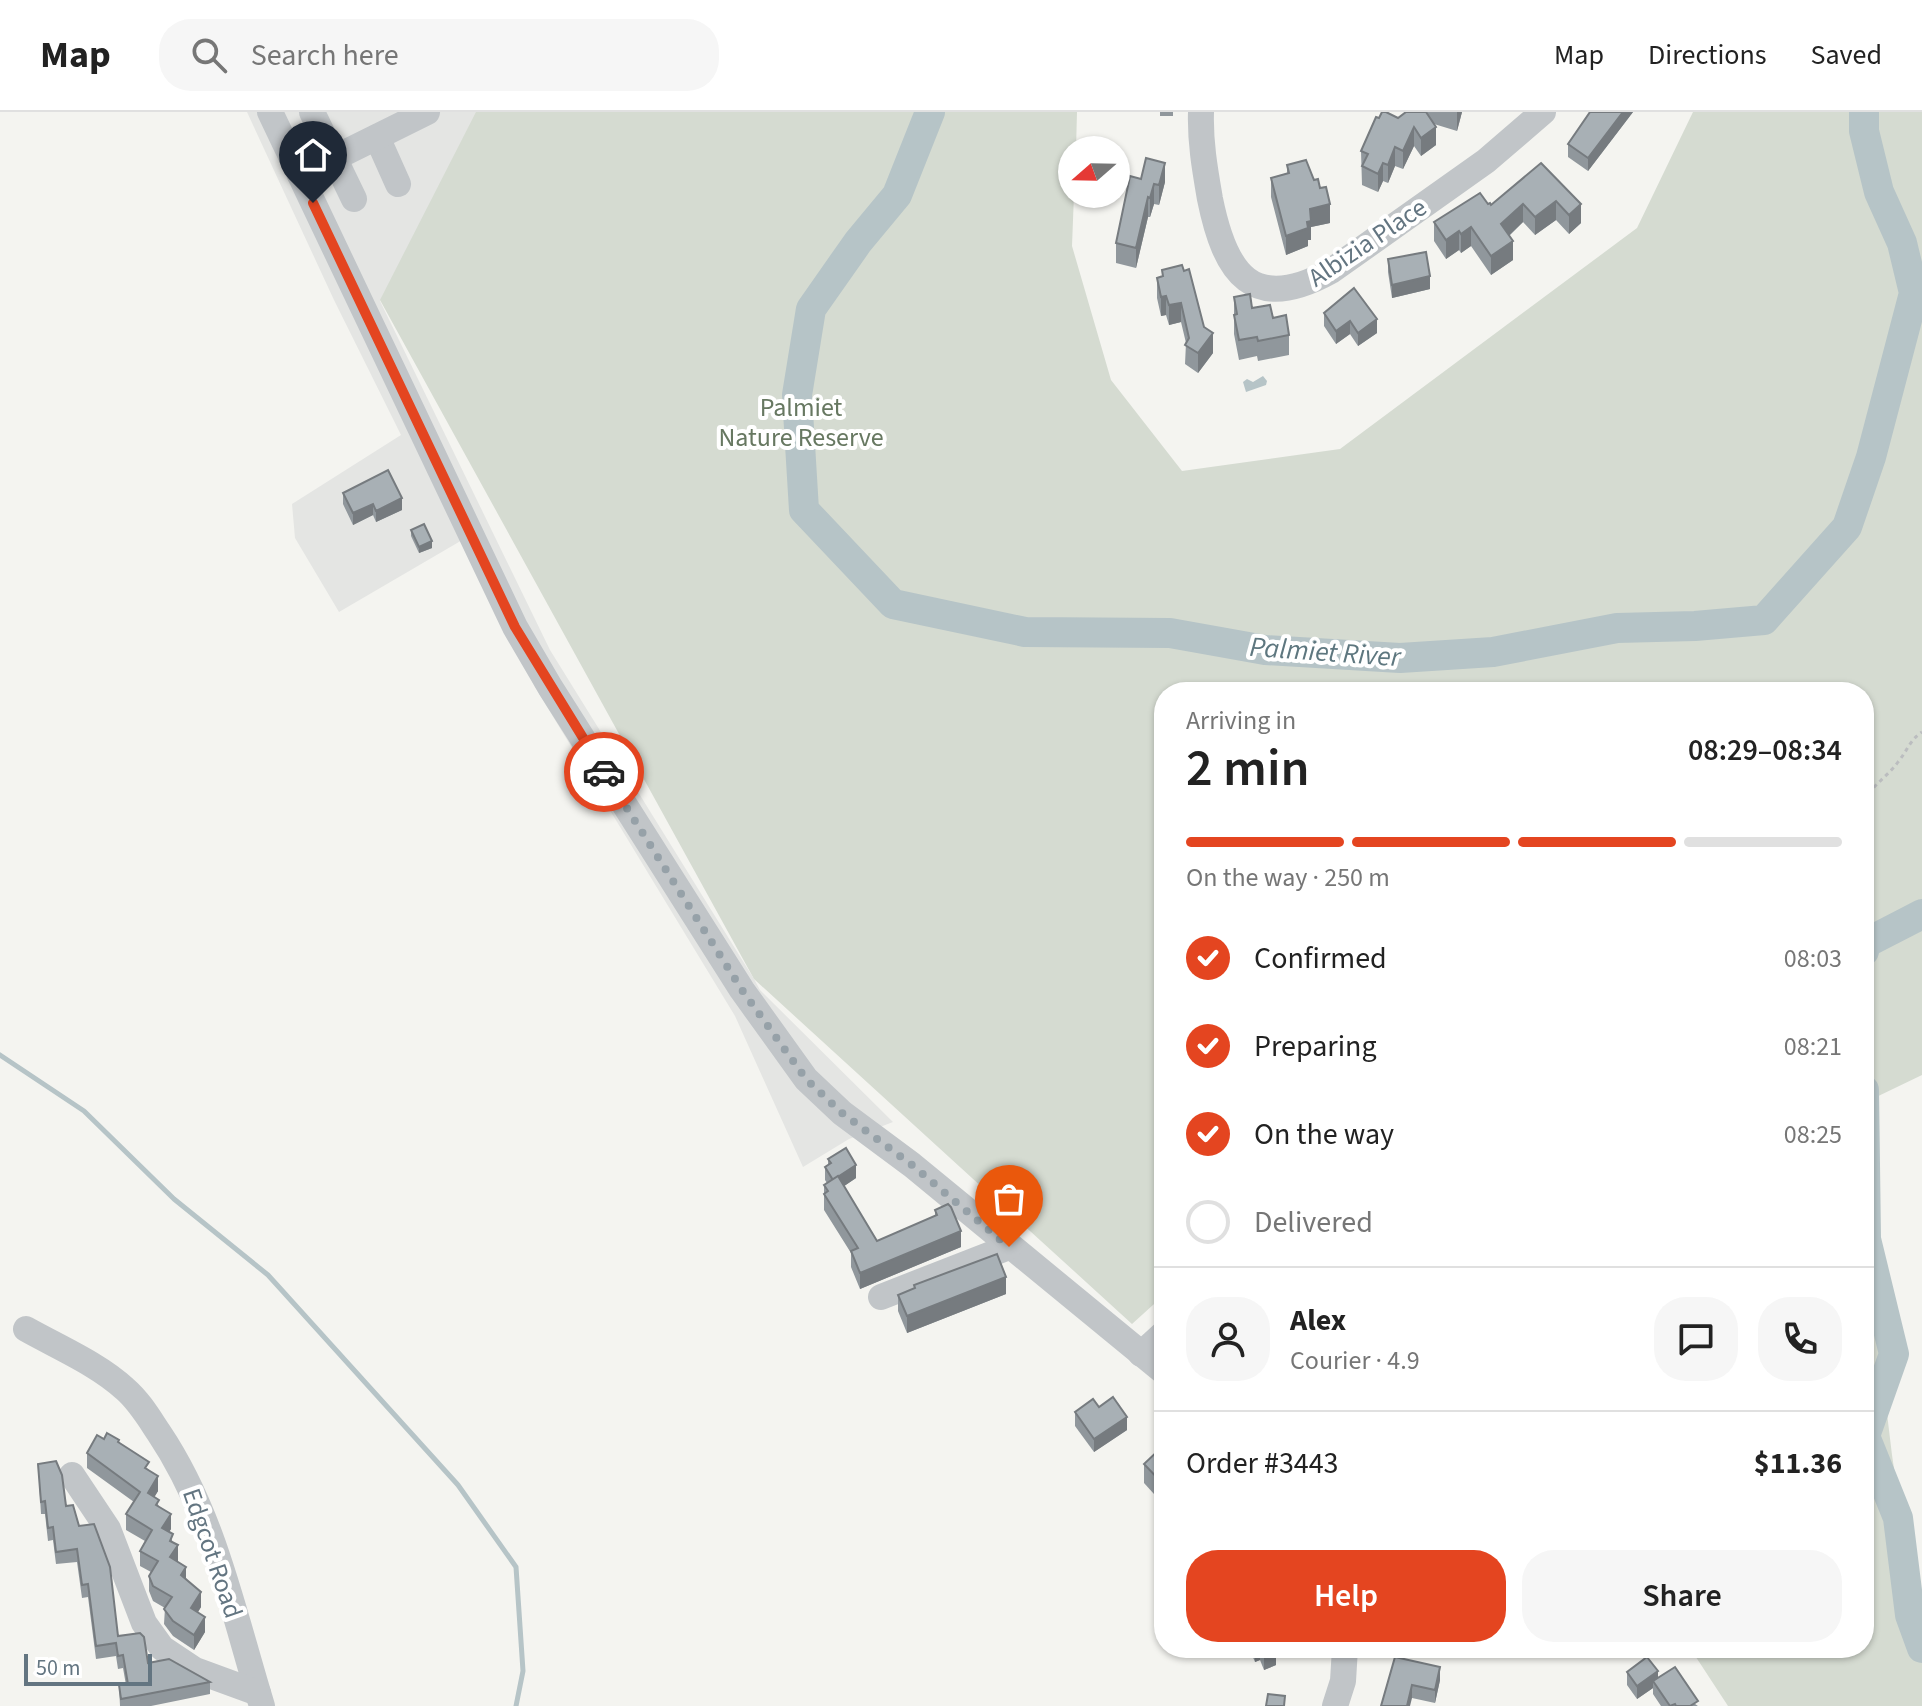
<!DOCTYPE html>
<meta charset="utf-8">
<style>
body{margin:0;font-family:"Source Sans 3",sans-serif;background:#f6f6f6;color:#222;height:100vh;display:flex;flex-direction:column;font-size:30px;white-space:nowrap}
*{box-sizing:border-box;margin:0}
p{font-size:26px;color:#767676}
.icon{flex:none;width:44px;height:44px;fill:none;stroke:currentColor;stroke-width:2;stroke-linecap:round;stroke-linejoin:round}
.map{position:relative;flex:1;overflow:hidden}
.sheet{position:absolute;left:1154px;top:570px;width:720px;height:976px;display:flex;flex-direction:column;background:#fff;border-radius:32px;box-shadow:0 2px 6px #0004}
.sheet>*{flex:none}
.needle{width:52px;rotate:250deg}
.buttons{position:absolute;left:1058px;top:24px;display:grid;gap:16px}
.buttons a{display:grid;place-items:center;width:72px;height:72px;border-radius:50%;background:#fff;box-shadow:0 2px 6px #0004;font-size:40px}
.scale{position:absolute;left:24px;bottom:20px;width:128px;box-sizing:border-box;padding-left:8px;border:4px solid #637581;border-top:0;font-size:22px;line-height:28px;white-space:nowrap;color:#637581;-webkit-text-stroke:6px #fff;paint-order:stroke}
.pin{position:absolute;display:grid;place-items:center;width:68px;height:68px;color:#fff;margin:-82px -34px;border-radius:50% 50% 50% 0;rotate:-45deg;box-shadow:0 0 8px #0007}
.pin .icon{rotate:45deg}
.courier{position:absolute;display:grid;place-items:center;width:80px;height:80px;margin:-40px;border:6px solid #e44520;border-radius:50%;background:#fff;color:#222;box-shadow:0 2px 10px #0007}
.headline em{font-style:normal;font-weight:600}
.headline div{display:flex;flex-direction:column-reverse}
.headline{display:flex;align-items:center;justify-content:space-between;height:136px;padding:0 32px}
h1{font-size:52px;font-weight:600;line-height:60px}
.bar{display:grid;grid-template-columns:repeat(4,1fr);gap:12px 8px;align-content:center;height:96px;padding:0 32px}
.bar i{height:10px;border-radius:6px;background:#e0e0e0}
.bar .current{background:#e44520}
.bar p{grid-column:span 4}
.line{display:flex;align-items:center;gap:20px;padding:0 32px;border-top:2px solid #e0e0e0}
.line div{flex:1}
.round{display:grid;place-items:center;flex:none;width:84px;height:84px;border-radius:32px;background:#f6f6f6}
ol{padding:0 32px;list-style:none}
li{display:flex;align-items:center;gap:24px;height:88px}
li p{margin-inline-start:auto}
li .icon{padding:8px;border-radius:50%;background:#e44520;color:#fff;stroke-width:4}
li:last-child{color:#767676}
li i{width:44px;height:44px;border:4px solid #e0e0e0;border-radius:50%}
.button{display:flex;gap:16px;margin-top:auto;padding:16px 32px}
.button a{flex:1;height:92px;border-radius:32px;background:#e44520;color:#fff;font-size:32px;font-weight:600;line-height:92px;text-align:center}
.button a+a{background:#f6f6f6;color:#222}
header{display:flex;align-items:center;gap:48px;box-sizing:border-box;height:112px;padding:0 40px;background:#fff;border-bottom:2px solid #e0e0e0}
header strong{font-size:38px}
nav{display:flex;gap:44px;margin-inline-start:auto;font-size:28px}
.search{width:560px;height:72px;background:#f6f6f6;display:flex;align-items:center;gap:20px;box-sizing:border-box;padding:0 28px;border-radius:32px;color:#767676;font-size:30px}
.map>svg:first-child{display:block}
.built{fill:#e4e5e3}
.green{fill:#d5dbd1}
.water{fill:#b6c4c7}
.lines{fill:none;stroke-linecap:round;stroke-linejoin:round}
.stream{stroke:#b6c4c7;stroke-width:5}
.river{stroke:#b6c4c7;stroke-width:30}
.path{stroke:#bbbdbf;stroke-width:3;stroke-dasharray:4 4;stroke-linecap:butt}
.minor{stroke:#c1c5c8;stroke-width:26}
.wall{fill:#90979c}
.shaded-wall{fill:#767b7f}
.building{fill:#a8b0b5;stroke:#767b7f;stroke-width:2}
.done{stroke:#96a1a8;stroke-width:8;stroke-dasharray:0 14.4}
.route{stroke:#e44520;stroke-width:10}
.labels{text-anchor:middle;stroke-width:8;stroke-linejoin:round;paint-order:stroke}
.street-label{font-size:26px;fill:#637581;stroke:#fff}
.park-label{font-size:26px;fill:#677861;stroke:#fff}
.water-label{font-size:28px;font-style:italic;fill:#5e777f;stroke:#fff}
</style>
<header>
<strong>Map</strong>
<div class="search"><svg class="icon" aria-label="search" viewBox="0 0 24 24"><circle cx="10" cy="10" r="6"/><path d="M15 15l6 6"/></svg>Search here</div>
<nav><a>Map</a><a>Directions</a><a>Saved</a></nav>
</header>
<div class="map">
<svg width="1922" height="1594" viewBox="0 0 1922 1594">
<rect width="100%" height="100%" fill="#f4f4f0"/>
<path class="built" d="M247,0H484L380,189L550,538L754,867L760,878L893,1010L849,1027L803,1055L735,904L535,575L464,427L339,500L295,426L292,392L401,323L334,188Z"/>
<path class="green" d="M476,0H1077L1076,38H1072L1074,82L1072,134L1111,268L1182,359L1340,337L1637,116L1693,0H1922V963L1868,989L1866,1127L1892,1343L1922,1547V1594H1728L1690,1536H1864V580H1164V1183L1132,1212L754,867L380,188Z"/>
<path class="water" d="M1263,264L1267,269L1266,273L1246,280L1243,270L1247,267L1253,270Z"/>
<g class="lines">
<path class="stream" d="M0,943L84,999L174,1087L268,1163L458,1373L516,1455L523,1559L516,1594"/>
<g class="river">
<path d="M930,0L897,83L858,130L811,197L797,283L804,398L893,492L1025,520L1170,521L1265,538L1400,546L1493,540L1617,516L1695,514L1764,508L1847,415L1871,345L1914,181L1902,131L1879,80L1864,19V0"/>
<path d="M1864,839L1866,831L1922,802"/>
<path d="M1864,978L1866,1127L1894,1242L1865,1324L1898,1406L1910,1503L1922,1536"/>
</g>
<path class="path" d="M1864,688C1873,673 1888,664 1898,650C1907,639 1910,628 1922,620"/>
<g class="minor">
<path d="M270,0L515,515L550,575L742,878L806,967L842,1001L912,1053L1164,1260"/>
<path d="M312,0L354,87"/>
<path d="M1201,0C1200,30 1205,58 1210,87C1225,161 1252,203 1331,159L1486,49L1543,0"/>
<path d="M377,25L398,72"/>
<path d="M300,63L427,0"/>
<path d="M881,1185L1009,1135"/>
<path d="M26,1217C58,1235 98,1252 125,1277C139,1289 149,1306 159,1321C214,1403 233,1500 262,1594"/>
<path d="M1141,1242L1164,1221"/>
<path d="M72,1363L108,1417L144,1511L162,1536L195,1558L258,1581"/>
<path d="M1335,1594L1343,1569L1345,1536"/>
</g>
</g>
<g class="wall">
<rect x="1160" y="0" width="13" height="4"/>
<path d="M1406,0H1462L1457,19L1434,12L1436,33L1421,44L1414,34L1403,57L1395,54L1388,71L1383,69L1378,80L1362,73L1361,39L1379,6H1398Z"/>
<path d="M1590,0H1633L1588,59L1568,45V32Z"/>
<path d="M1541,51L1581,111L1569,122L1556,108L1535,123L1523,110L1509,124L1513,148L1491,163L1471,134L1461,141L1459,138L1446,147L1434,129V110L1488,92L1491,93Z"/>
<path d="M1287,53L1330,111L1311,115V128H1308V134L1286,143L1271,85V66L1287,61Z"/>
<path d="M1141,67L1165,70L1159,93L1154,92L1150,105H1148L1136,156L1116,151V131Z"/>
<path d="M1388,147L1430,177L1392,186L1388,160Z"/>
<path d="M1162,158L1204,215L1213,241L1198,261L1185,252L1186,231L1181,210L1169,213L1166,203L1161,204L1157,186V166L1162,165Z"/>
<path d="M1354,176L1377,221L1358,234L1350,222L1336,232L1324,214V201Z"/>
<path d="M1234,185L1252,196L1273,206L1289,223V243L1258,249L1257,244L1239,248L1234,222Z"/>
<path d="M343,381L402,398L376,410L373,403L353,413L343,392Z"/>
<path d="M411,418L432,436L419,441L411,424Z"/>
<path d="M828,1047L856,1066L844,1074L877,1129L935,1104V1098L961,1135L860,1177L851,1155V1141L824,1098V1073L827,1071L825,1068V1055L828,1053Z"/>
<path d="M914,1173L1006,1182L907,1221L898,1199V1183L914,1176Z"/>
<path d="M1099,1295L1127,1318L1094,1340L1075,1314V1300Z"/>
<path d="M104,1327L119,1331L149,1358L158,1379L154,1385L171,1417L169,1420L173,1431L177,1449L201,1495L198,1500L205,1520L194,1538L173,1524L164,1512L165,1496L153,1489L149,1479V1464L151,1460L140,1454V1439L145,1429L126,1418V1402L134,1390L87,1356V1341Z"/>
<path d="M1164,1333V1393L1144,1371V1352Z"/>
<path d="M38,1352L79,1414L118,1524L148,1551L210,1570V1582L151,1594H120L119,1573H126L123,1556L118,1557L116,1544L96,1547L88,1485L82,1486L77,1450L56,1452L53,1428L48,1429L45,1402H41Z"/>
<path d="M1249,1536H1276V1553L1264,1558L1260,1548L1255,1550Z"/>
<path d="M1440,1555V1568L1435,1591L1412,1586L1381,1594Z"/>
<path d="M1627,1560L1658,1566L1698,1594H1661L1653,1582V1576L1637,1587L1627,1573Z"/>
</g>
<g class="shaded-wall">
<path d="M1457,0H1462L1457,19Z"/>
<path d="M1623,0H1633L1588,59V46Z"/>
<path d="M1414,15V34L1403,57V39Z"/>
<path d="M1436,15V33L1421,44V26Z"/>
<path d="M1395,35V54L1388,71V53Z"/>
<path d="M1165,51V70L1159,93V73Z"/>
<path d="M1383,51V69L1378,80V62Z"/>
<path d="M1154,72V92L1150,105V86Z"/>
<path d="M1148,85V105L1136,156V136Z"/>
<path d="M1556,89V108L1535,123V105Z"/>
<path d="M1330,92V111L1311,115V128H1308V134L1286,143V124L1310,97Z"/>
<path d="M1523,92V110L1501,131V112Z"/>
<path d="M1581,92V111L1569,122V103Z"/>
<path d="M1471,115V134L1461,141V122Z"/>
<path d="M1459,119V138L1446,147V128Z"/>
<path d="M1513,129V148L1491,163V144Z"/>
<path d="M1430,164V177L1392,186V173Z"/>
<path d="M1166,184V203L1161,204V185Z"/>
<path d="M1181,191V210L1169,213V193Z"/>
<path d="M1377,207V221L1358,234V221Z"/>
<path d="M1350,209V222L1336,232V219Z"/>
<path d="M1213,221V241L1198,261V241Z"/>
<path d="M402,386V398L376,410V399Z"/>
<path d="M373,392V403L353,413V401Z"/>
<path d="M432,429V436L419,441V435Z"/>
<path d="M856,1053V1066L834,1081V1068Z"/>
<path d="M961,1119V1135L860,1177V1161Z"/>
<path d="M1006,1165V1182L907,1221V1204Z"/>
<path d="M1127,1305V1318L1094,1340V1327Z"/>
<path d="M158,1364V1379L148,1396V1381Z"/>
<path d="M171,1402V1417L162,1431V1416Z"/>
<path d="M178,1433V1449L170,1460V1445Z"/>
<path d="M186,1455V1470L181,1463Z"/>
<path d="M201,1480V1495L191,1511V1496Z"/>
<path d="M205,1505V1520L194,1538V1523Z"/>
<path d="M1255,1536H1260V1548L1255,1550Z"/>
<path d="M1273,1536H1276V1553L1264,1558V1540Z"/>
<path d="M1402,1536H1428V1539L1402,1545Z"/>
<path d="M1440,1555V1568L1435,1591V1578Z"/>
<path d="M1658,1559V1572L1653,1569V1576L1637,1587V1574Z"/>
<path d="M1412,1573V1586L1410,1594H1407Z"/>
</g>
<g class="building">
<path d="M1382,0H1386L1398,6L1406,0H1426L1436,15L1421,26L1414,15L1403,39L1395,35L1388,53L1383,51L1378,62L1362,54L1368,42L1361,39L1376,5L1379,6Z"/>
<path d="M1590,0H1623L1588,46L1568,32Z"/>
<path d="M1146,46L1165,51L1159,73L1154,72L1150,86L1148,85L1136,136L1116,131L1130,64L1141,67Z"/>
<path d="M1306,48L1314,68L1318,67L1320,76L1326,75L1330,92L1310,97L1311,109L1307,110L1308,116L1286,124L1271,66L1289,61L1287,53Z"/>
<path d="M1541,51L1581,92L1569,103L1556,89L1535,105L1523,92L1501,112L1513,129L1491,144L1471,115L1461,122L1459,119L1446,128L1434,110L1480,81L1488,92L1490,91L1491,93Z"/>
<path d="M1426,140L1430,164L1392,173L1388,147Z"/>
<path d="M1182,153L1184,159L1189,157L1204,215L1213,221L1198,241L1185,233L1189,226L1181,191L1169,193L1166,184L1161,185L1157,166L1163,164L1162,158Z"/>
<path d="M1354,176L1377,207L1358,221L1350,209L1336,219L1324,201Z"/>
<path d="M1250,182L1252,196L1270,193L1273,206L1286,203L1289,223L1258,229L1257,225L1239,228L1234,203L1237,202L1234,185Z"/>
<path d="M388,358L402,386L376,399L373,392L353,401L343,381Z"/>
<path d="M424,412L432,429L419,435L411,418Z"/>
<path d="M846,1036L856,1053L833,1068L825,1055L831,1051L828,1047Z"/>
<path d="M838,1064L877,1129L937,1103L935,1098L948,1092L951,1095L961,1119L860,1161L851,1139L858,1136L824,1082L828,1079L824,1073Z"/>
<path d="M997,1142L1006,1165L907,1204L898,1183L915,1176L914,1173Z"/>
<path d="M1113,1285L1127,1305L1094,1327L1075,1300L1093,1287L1099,1295Z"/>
<path d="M107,1321L119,1328L118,1330L149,1350L145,1356L158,1364L148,1381L159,1388L156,1393L171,1402L162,1416L173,1422L170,1429L178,1433L170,1445L186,1455L181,1463L201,1480L191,1496L205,1505L194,1523L173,1509L164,1497L172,1485L153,1474L149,1464L158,1449L140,1439L152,1418L126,1402L140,1380L87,1341L97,1323L104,1327Z"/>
<path d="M1164,1333V1373L1144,1352Z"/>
<path d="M56,1349L62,1363L66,1394L73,1393L79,1414L94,1412L110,1455L118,1524L140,1521L144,1525L148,1551L169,1547L210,1570L121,1587L119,1573L128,1572L123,1543L118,1544L116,1531L96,1534L88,1472L82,1473L77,1437L56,1440L53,1415L48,1416L45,1389L41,1390L38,1352Z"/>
<path d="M1263,1536H1273L1264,1540Z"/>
<path d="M1395,1545L1440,1555L1435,1578L1412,1573L1407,1594H1381Z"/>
<path d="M1647,1545L1658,1559L1637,1574L1627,1560Z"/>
<path d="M1675,1555L1698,1589L1690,1594H1676L1675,1592L1670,1594L1653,1569Z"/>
<path d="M1268,1582L1285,1584L1284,1594H1266Z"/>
</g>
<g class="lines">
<path class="done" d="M604,660L742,878L806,967L842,1001L912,1053L1009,1135"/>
<path class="route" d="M313,91L515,515L604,660"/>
</g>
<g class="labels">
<g class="street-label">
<text transform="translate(1367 130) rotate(-34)" y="9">Albizia Place</text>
<text transform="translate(213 1441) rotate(71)" y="9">Edgcot Road</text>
</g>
<g class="park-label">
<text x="801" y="304">Palmiet<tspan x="801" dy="30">Nature Reserve</tspan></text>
</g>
<g class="water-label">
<text transform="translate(1325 539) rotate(4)" y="10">Palmiet River</text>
</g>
</g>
</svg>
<div class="buttons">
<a><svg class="needle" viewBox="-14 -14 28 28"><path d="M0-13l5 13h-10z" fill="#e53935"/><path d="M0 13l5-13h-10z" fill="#767676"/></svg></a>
</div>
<div class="scale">50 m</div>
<div class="pin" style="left:1009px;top:1135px;background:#ea580c"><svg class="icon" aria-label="bag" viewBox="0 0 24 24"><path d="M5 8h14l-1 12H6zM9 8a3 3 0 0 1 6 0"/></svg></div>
<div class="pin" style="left:313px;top:91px;background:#1f2937"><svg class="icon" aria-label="home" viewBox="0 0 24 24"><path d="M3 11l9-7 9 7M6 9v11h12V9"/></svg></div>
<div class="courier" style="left:604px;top:660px"><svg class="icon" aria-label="car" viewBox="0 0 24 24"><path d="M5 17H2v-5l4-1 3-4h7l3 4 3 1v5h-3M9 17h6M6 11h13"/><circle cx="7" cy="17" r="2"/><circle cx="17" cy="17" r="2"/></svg></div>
<section class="sheet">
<div class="headline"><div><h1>2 min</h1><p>Arriving in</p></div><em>08:29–08:34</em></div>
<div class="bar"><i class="current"></i><i class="current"></i><i class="current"></i><i></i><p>On the way · 250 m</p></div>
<ol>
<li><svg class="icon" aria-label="check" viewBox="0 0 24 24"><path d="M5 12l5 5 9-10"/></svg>Confirmed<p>08:03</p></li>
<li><svg class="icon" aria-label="check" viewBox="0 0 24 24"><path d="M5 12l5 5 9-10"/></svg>Preparing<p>08:21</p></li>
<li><svg class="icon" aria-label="check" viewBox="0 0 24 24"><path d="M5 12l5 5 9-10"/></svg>On the way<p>08:25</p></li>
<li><i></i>Delivered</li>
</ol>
<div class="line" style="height:144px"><a class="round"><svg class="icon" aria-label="person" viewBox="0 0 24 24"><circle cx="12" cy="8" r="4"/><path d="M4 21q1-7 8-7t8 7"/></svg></a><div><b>Alex</b><p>Courier · 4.9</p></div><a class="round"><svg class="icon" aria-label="chat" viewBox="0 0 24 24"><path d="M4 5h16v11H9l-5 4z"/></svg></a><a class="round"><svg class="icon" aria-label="phone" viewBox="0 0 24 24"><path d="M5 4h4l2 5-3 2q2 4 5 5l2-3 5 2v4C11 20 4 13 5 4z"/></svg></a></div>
<div class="line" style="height:104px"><div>Order #3443</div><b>$11.36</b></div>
<div class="button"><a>Help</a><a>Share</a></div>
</section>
</div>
